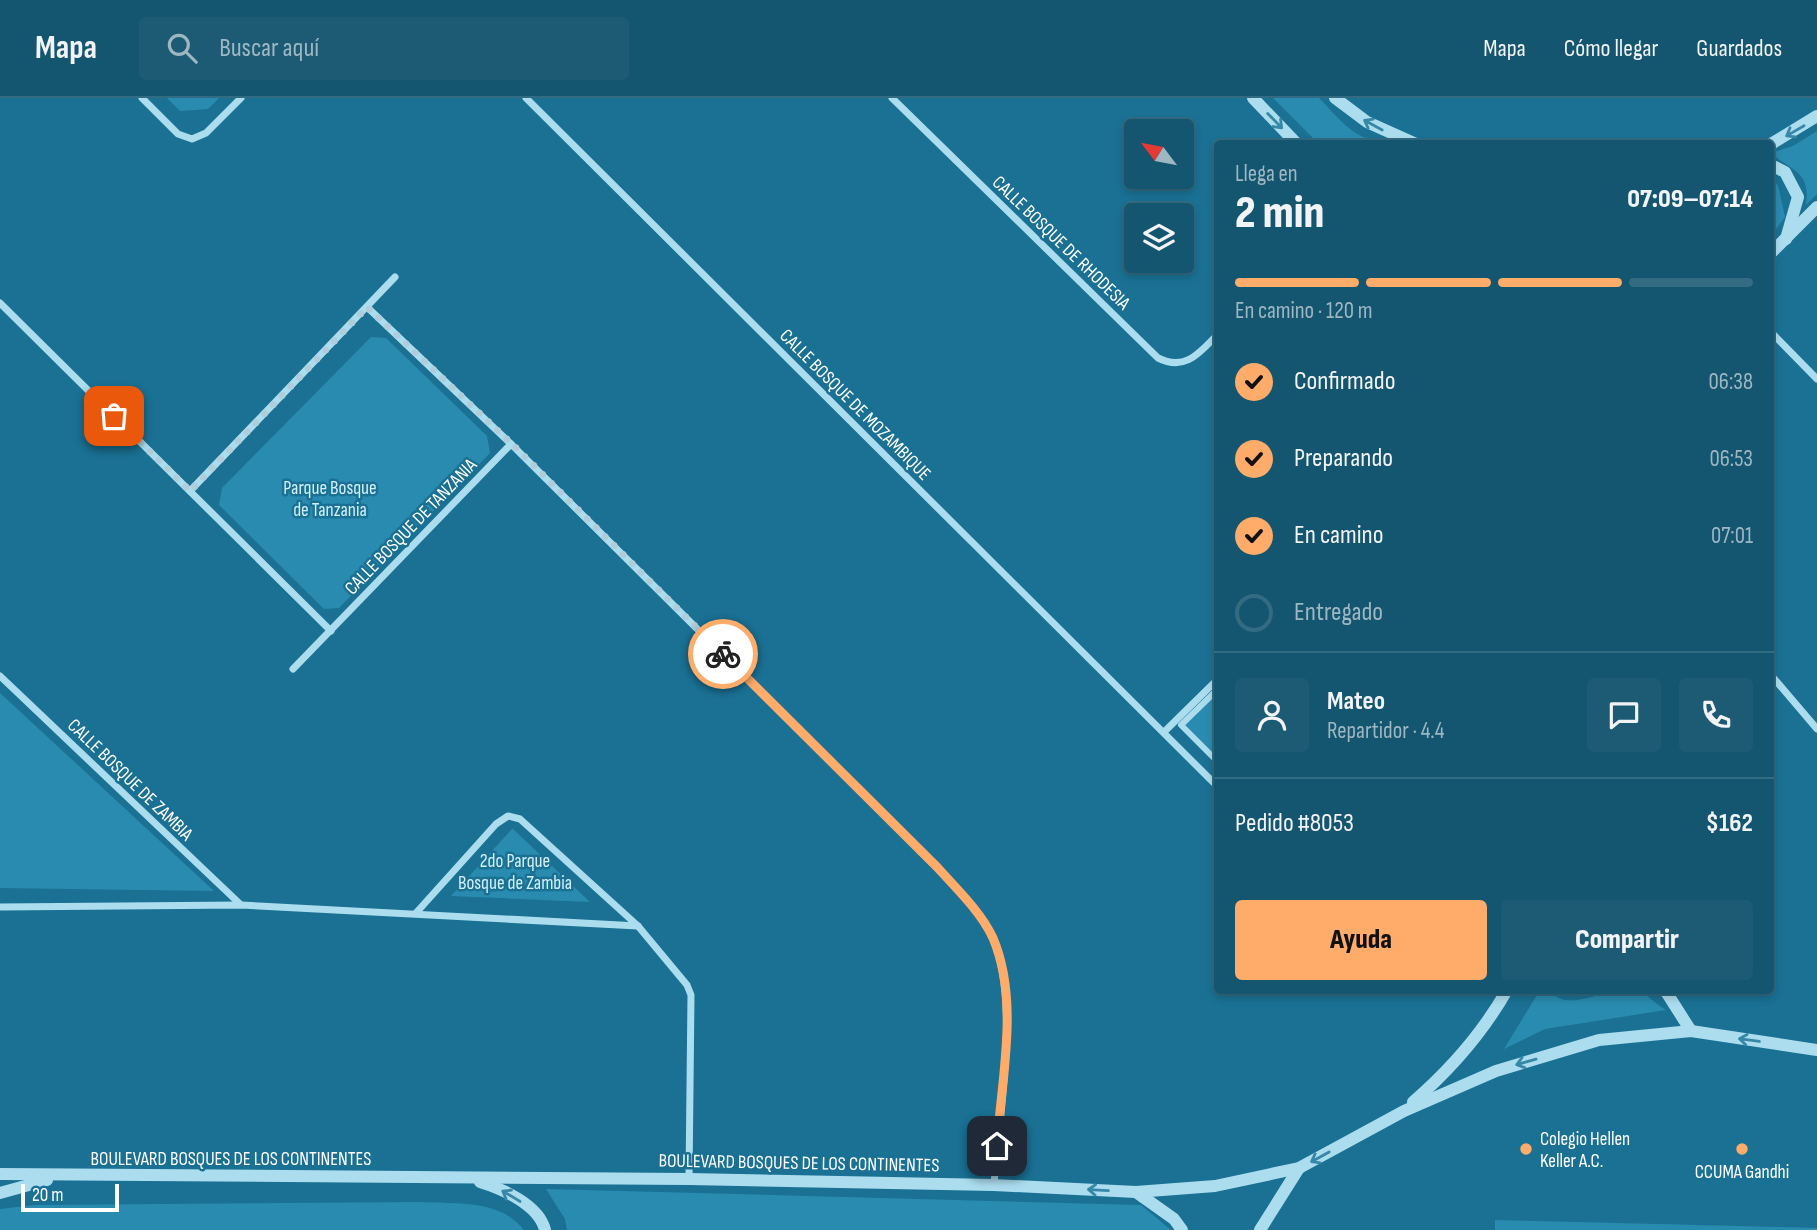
<!DOCTYPE html>
<html lang="es">
<meta charset="utf-8">
<style>
body{margin:0;font-family:"Sofia Sans Condensed",sans-serif;background:#1d5b74;color:#f1f3f6;height:100vh;display:flex;flex-direction:column;font-size:26px;white-space:nowrap}
*{box-sizing:border-box;margin:0}
p{font-size:23px;color:#9db7c3}
.icon{flex:none;width:38px;height:38px;fill:none;stroke:currentColor;stroke-width:2;stroke-linecap:round;stroke-linejoin:round}
.map{position:relative;flex:1;overflow:hidden}
.drawer{position:absolute;left:1214px;top:42px;width:560px;height:854px;display:flex;flex-direction:column;background:#14556f;border-radius:7px;box-shadow:0 4px 10px #0003,0 0 0 2px #336b82}
.drawer>*{flex:none}
.needle{width:46px;rotate:302deg}
.controls{position:absolute;left:1124px;top:21px;display:grid;gap:14px}
.controls a{display:grid;place-items:center;width:70px;height:70px;border-radius:7px;background:#14556f;box-shadow:0 4px 10px #0003,0 0 0 2px #336b82;font-size:35px}
.scale{position:absolute;left:21px;bottom:18px;width:98px;box-sizing:border-box;padding-left:7px;border:4px solid #fff;border-top:0;font-size:19px;line-height:24px;white-space:nowrap;color:#fff;-webkit-text-stroke:5px #1a7194;paint-order:stroke}
.pin{position:absolute;display:grid;place-items:center;width:60px;height:60px;color:#fff;margin:-30px;border-radius:14px;box-shadow:0 4px 10px #0006}
.courier{position:absolute;display:grid;place-items:center;width:70px;height:70px;margin:-35px;border:5px solid #ffab6a;border-radius:50%;background:#fff;color:#222;box-shadow:0 2px 9px #0007}
.summary em{font-style:normal;font-weight:800}
.summary div{display:flex;flex-direction:column-reverse}
.summary{display:flex;align-items:center;justify-content:space-between;height:119px;padding:0 21px}
h1{font-size:46px;font-weight:800;line-height:52px}
.bar{display:grid;grid-template-columns:repeat(4,1fr);gap:10px 7px;align-content:center;height:84px;padding:0 21px}
.bar i{height:9px;border-radius:5px;background:#336b82}
.bar .active{background:#ffab6a}
.bar p{grid-column:span 4}
.line{display:flex;align-items:center;gap:18px;padding:0 21px;border-top:2px solid #336b82}
.line div{flex:1}
.round{display:grid;place-items:center;flex:none;width:74px;height:74px;border-radius:7px;background:#1d5b74}
ol{padding:0 21px;list-style:none}
li{display:flex;align-items:center;gap:21px;height:77px}
li p{margin-inline-start:auto}
li .icon{padding:7px;border-radius:50%;background:#ffab6a;color:#111;stroke-width:4}
li:last-child{color:#9db7c3}
li i{width:38px;height:38px;border:4px solid #336b82;border-radius:50%}
.action{display:flex;gap:14px;margin-top:auto;padding:14px 21px}
.action a{flex:1;height:80px;border-radius:7px;background:#ffab6a;color:#111;font-size:28px;font-weight:800;line-height:80px;text-align:center}
.action a+a{background:#1d5b74;color:#f1f3f6}
header{display:flex;align-items:center;gap:42px;box-sizing:border-box;height:98px;padding:0 35px;background:#14556f;border-bottom:2px solid #336b82}
header strong{font-size:33px}
nav{display:flex;gap:38px;margin-inline-start:auto;font-size:24px}
.search{width:490px;height:63px;background:#1d5b74;display:flex;align-items:center;gap:18px;box-sizing:border-box;padding:0 24px;border-radius:7px;color:#9db7c3;font-size:26px}
.map>svg:first-child{display:block}
.green{fill:#2a8bb0}
.lines{fill:none;stroke-linecap:round;stroke-linejoin:round}
.pedestrian{stroke:#acddef;stroke-width:6}
.minor{stroke:#acddef;stroke-width:7}
.tertiary{stroke:#acddef;stroke-width:12}
.oneway{stroke:#3787a6}
.done{stroke:#afcdda;stroke-width:7;stroke-dasharray:0 12.6}
.route{stroke:#ffab6a;stroke-width:9}
.poi-dot{fill:#ffab6a;stroke:#1a7194;stroke-width:2.5}
.labels{text-anchor:middle;stroke-width:5;stroke-linejoin:round;paint-order:stroke}
.street-label{font-size:19px;fill:#fff;stroke:#1a7194}
.park-label{font-size:19px;fill:#d2f0fb;stroke:#1a7194}
.poi-label{font-size:19px;fill:#fff;stroke:#1a7194;text-anchor:start}
</style>
<header>
<strong>Mapa</strong>
<div class="search"><svg class="icon" aria-label="search" viewBox="0 0 24 24"><circle cx="10" cy="10" r="6"/><path d="M15 15l6 6"/></svg>Buscar aquí</div>
<nav><a>Mapa</a><a>Cómo llegar</a><a>Guardados</a></nav>
</header>
<div class="map">
<svg width="1817" height="1132" viewBox="0 0 1817 1132">
<rect width="100%" height="100%" fill="#1a7194"/>
<g class="green">
<path d="M167,0H219L208,11L180,13Z"/>
<path d="M1273,0H1319C1337,18 1357,47 1386,42L1383,46L1318,45Z"/>
<path d="M1817,33V96L1806,107C1811,72 1791,73 1771,55L1793,48Z"/>
<path d="M1771,82L1778,87L1785,119L1771,138Z"/>
<path d="M371,239L386,240L487,338L490,355L339,510L324,511L219,407L222,390Z"/>
<path d="M1218,591V664L1181,627Z"/>
<path d="M0,595L214,793L0,790Z"/>
<path d="M512,731H513L590,804L451,798Z"/>
<path d="M1540,892C1550,892 1555,900 1565,902C1587,906 1620,884 1640,892C1643,894 1660,909 1666,912L1545,931L1504,951Z"/>
<path d="M546,1091L1141,1107L1171,1132H567L565,1121Z"/>
<path d="M421,1104C456,1106 500,1101 524,1132H0V1111L35,1107Z"/>
<path d="M1495,1122L1817,1130V1132H1495Z"/>
</g>
<g class="lines">
<path class="pedestrian" d="M1218,591L1181,627L1218,664"/>
<g class="minor">
<path d="M142,0L178,36L192,41L206,35L241,0"/>
<path d="M526,0L1218,689"/>
<path d="M892,0L1158,260C1186,274 1200,254 1218,236"/>
<path d="M0,205L331,533"/>
<path d="M367,209L511,346L937,769C956,790 982,814 993,841C1020,905 999,1016 994,1087"/>
<path d="M1771,234L1817,281"/>
<path d="M190,393L395,179"/>
<path d="M293,571L511,346"/>
<path d="M1771,577L1817,631"/>
<path d="M0,578L240,806"/>
<path d="M1164,634L1218,581"/>
<path d="M0,809L241,807L638,828"/>
<path d="M416,815L496,726L508,718L520,721L638,828L687,887L691,897L689,1081"/>
</g>
<g class="tertiary">
<path d="M1253,0L1297,46"/>
<path d="M1335,0L1367,24L1416,46"/>
<path d="M1771,46L1817,18"/>
<path d="M1771,67L1785,74L1798,99L1786,141"/>
<path d="M1771,155L1817,109"/>
<path d="M1665,892L1691,933"/>
<path d="M1413,1004C1451,971 1482,936 1507,892"/>
<path d="M0,1076L689,1081L994,1087L1136,1094L1215,1088L1299,1070L1404,1013L1496,973L1599,942L1691,933L1817,952"/>
<path d="M480,1084C503,1091 539,1107 545,1132"/>
<path d="M1136,1094L1174,1121L1182,1132"/>
<path d="M0,1095L47,1082"/>
<path d="M1260,1132L1299,1070"/>
</g>
</g>
<defs><path id="oneway-shaft" d="M-6 0H5M1.5-3L5.5 0L1.5 3" fill="none" stroke-width="1.6" stroke-linecap="round" stroke-linejoin="round" transform="scale(1.75)"/></defs>
<g class="oneway">
<use href="#oneway-shaft" transform="translate(1275 23) rotate(46)"/>
<use href="#oneway-shaft" transform="translate(1373 27) rotate(-151)"/>
<use href="#oneway-shaft" transform="translate(1795 33) rotate(150)"/>
<use href="#oneway-shaft" transform="translate(1749 942) rotate(-172)"/>
<use href="#oneway-shaft" transform="translate(1526 964) rotate(164)"/>
<use href="#oneway-shaft" transform="translate(1320 1059) rotate(151)"/>
<use href="#oneway-shaft" transform="translate(1098 1092) rotate(-177)"/>
<use href="#oneway-shaft" transform="translate(511 1098) rotate(-149)"/>
</g>
<g class="lines">
<path class="done" d="M114,318L190,393L367,209L512,346L723,556"/>
<path class="route" d="M723,556L937,769C956,790 981,814 993,840C1020,904 1001,981 997,1048"/>
</g>
<g class="poi-dot">
<circle cx="1526" cy="1051" r="7"/>
<circle cx="1742" cy="1051" r="7"/>
</g>
<g class="labels">
<g class="street-label">
<text transform="translate(1062 144) rotate(44)" y="7">CALLE BOSQUE DE RHODESIA</text>
<text transform="translate(856 306) rotate(45)" y="7">CALLE BOSQUE DE MOZAMBIQUE</text>
<text transform="translate(410 428) rotate(-46)" y="7">CALLE BOSQUE DE TANZANIA</text>
<text transform="translate(131 681) rotate(44)" y="7">CALLE BOSQUE DE ZAMBIA</text>
<text x="231" y="1067">BOULEVARD BOSQUES DE LOS CONTINENTES</text>
<text transform="translate(799 1064) rotate(1)" y="7">BOULEVARD BOSQUES DE LOS CONTINENTES</text>
</g>
<g class="park-label">
<text x="330" y="396">Parque Bosque<tspan x="330" dy="22">de Tanzania</tspan></text>
<text x="515" y="769">2do Parque<tspan x="515" dy="22">Bosque de Zambia</tspan></text>
</g>
<g class="poi-label">
<text x="1540" y="1047">Colegio Hellen<tspan x="1540" dy="22">Keller A.C.</tspan></text>
<text x="1742" y="1080" text-anchor="middle">CCUMA Gandhi</text>
</g>
</g>
</svg>
<div class="controls">
<a><svg class="needle" viewBox="-14 -14 28 28"><path d="M0-13l5 13h-10z" fill="#e53935"/><path d="M0 13l5-13h-10z" fill="#9db7c3"/></svg></a>
<a><svg class="icon" aria-label="layers" viewBox="0 0 24 24"><path d="M12 4l9 5-9 5-9-5zM3 14l9 5 9-5"/></svg></a>
</div>
<div class="scale">20 m</div>
<div class="pin" style="left:114px;top:318px;background:#ea580c"><svg class="icon" aria-label="bag" viewBox="0 0 24 24"><path d="M5 8h14l-1 12H6zM9 8a3 3 0 0 1 6 0"/></svg></div>
<div class="pin" style="left:997px;top:1048px;background:#1f2937"><svg class="icon" aria-label="home" viewBox="0 0 24 24"><path d="M3 11l9-7 9 7M6 9v11h12V9"/></svg></div>
<div class="courier" style="left:723px;top:556px"><svg class="icon" aria-label="bike" viewBox="0 0 24 24"><circle cx="6" cy="16" r="4"/><circle cx="18" cy="16" r="4"/><path d="M6 16l4-8h5l3 8M10 8l3 8H6M13 5h3"/></svg></div>
<section class="drawer">
<div class="summary"><div><h1>2 min</h1><p>Llega en</p></div><em>07:09–07:14</em></div>
<div class="bar"><i class="active"></i><i class="active"></i><i class="active"></i><i></i><p>En camino · 120 m</p></div>
<ol>
<li><svg class="icon" aria-label="check" viewBox="0 0 24 24"><path d="M5 12l5 5 9-10"/></svg>Confirmado<p>06:38</p></li>
<li><svg class="icon" aria-label="check" viewBox="0 0 24 24"><path d="M5 12l5 5 9-10"/></svg>Preparando<p>06:53</p></li>
<li><svg class="icon" aria-label="check" viewBox="0 0 24 24"><path d="M5 12l5 5 9-10"/></svg>En camino<p>07:01</p></li>
<li><i></i>Entregado</li>
</ol>
<div class="line" style="height:126px"><a class="round"><svg class="icon" aria-label="person" viewBox="0 0 24 24"><circle cx="12" cy="8" r="4"/><path d="M4 21q1-7 8-7t8 7"/></svg></a><div><b>Mateo</b><p>Repartidor · 4.4</p></div><a class="round"><svg class="icon" aria-label="chat" viewBox="0 0 24 24"><path d="M4 5h16v11H9l-5 4z"/></svg></a><a class="round"><svg class="icon" aria-label="phone" viewBox="0 0 24 24"><path d="M5 4h4l2 5-3 2q2 4 5 5l2-3 5 2v4C11 20 4 13 5 4z"/></svg></a></div>
<div class="line" style="height:91px"><div>Pedido #8053</div><b>$162</b></div>
<div class="action"><a>Ayuda</a><a>Compartir</a></div>
</section>
</div>
